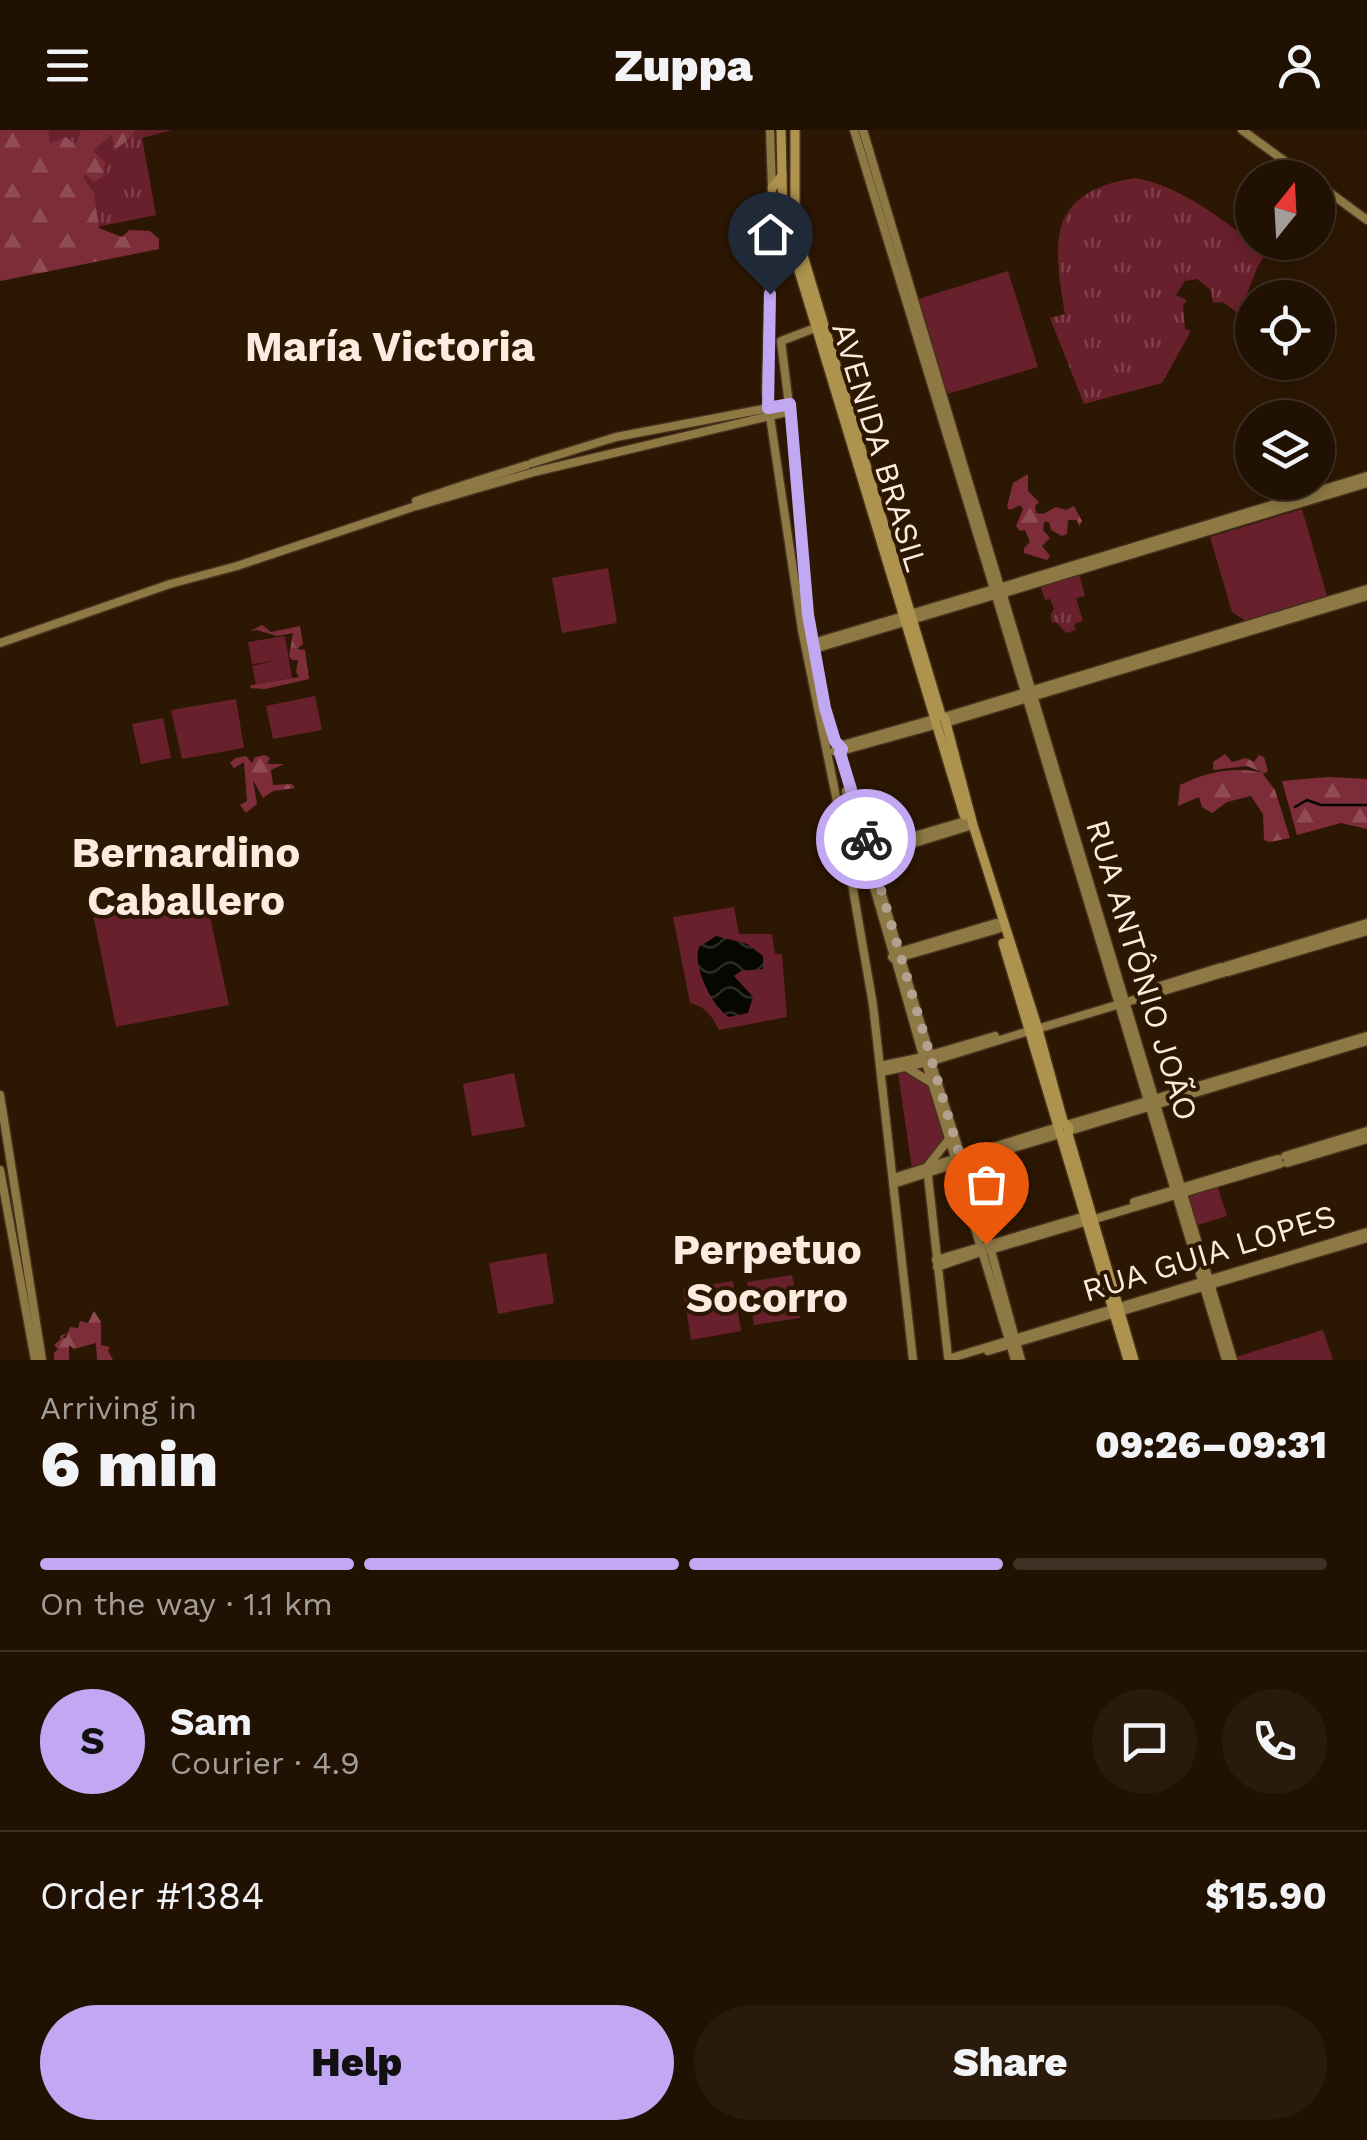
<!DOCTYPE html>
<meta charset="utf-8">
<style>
body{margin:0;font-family:"Work Sans",sans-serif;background:#291a0c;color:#f1f3f6;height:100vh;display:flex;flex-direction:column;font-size:38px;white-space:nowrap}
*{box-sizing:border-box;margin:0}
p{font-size:32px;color:#a29d99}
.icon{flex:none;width:55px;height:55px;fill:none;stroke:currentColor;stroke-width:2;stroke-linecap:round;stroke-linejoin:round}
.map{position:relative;height:1230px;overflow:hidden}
.details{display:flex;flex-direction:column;background:#211102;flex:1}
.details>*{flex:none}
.needle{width:65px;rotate:18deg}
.fabs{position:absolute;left:1235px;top:30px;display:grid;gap:20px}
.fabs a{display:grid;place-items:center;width:100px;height:100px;border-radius:50%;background:#211102;box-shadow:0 5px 15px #0003,0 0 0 2px #3e3124;font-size:50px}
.pin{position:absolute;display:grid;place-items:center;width:85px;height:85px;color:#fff;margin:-102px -42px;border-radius:50% 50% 50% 0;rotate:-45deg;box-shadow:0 0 10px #0007}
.pin .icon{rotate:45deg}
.courier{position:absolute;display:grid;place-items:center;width:100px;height:100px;margin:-50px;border:8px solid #c2a7f2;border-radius:50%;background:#fff;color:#222;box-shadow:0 2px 12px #0007}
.overview em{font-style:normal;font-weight:800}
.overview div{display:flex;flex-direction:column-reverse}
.overview{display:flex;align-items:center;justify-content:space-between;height:170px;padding:0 40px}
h1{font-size:65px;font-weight:800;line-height:75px}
.bar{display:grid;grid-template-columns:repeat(4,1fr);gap:15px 10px;align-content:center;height:120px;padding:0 40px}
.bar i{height:12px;border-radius:8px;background:#3e3124}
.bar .on{background:#c2a7f2}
.bar p{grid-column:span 4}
.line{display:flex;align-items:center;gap:25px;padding:0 40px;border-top:2px solid #3e3124}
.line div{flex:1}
.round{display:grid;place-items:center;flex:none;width:105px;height:105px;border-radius:52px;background:#291a0c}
.primary-button{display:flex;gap:20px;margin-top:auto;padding:20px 40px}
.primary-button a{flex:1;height:115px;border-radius:60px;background:#c2a7f2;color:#111;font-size:40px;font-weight:800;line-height:115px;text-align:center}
.primary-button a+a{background:#291a0c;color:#f1f3f6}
header{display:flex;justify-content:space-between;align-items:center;height:130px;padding:0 40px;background:#211102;font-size:45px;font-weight:800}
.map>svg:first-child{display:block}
.grass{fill:url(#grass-tufts)}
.forest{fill:url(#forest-firs)}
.park{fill:#68202c}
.water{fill:url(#water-waves)}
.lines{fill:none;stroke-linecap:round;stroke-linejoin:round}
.stream{stroke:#060700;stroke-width:2.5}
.secondary-casing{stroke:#45311d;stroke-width:11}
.primary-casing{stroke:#45311d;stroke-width:12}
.secondary{stroke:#8e7945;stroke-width:8}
.primary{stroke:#ae934e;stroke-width:9}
.done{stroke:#b3a192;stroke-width:10;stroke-dasharray:0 18}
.route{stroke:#c2a7f2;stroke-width:12}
.labels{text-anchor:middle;stroke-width:8;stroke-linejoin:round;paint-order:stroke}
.street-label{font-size:32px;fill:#fbecdf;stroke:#2c1702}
.district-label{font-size:42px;font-weight:bold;fill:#fbecdf;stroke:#2c1702}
</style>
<header><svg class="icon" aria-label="menu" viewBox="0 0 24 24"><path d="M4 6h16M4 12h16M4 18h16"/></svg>Zuppa<svg class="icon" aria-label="person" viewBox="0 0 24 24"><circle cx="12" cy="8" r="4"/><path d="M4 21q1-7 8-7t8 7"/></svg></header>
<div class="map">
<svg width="1367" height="1230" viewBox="0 0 1367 1230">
<defs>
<pattern id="grass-tufts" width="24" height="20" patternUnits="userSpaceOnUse" patternTransform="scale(2.5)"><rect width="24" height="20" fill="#68202c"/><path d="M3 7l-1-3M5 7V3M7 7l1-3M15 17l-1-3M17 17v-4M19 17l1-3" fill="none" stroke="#7e414a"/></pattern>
<pattern id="forest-firs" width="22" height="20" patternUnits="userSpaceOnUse" patternTransform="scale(2.5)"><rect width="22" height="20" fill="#7d2d39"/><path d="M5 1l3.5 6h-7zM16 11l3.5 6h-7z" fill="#904c55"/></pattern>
<pattern id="water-waves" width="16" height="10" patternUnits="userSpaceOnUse" patternTransform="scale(2.5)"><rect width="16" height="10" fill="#060700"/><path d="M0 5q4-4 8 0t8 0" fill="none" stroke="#2b2b25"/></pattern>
</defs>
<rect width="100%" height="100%" fill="#2c1702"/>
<g class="grass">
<path d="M0,0H172L142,8L156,85L97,97L99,131L0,151Z"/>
<path d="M1135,48C1183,56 1229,94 1266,124L1258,136L1239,184L1223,172L1213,173L1211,160L1197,149L1185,151L1176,165L1187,170L1183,176L1185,199L1191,201L1162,253L1084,274L1050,188L1065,184C1053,113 1046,62 1135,48Z"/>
<path d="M1079,443L1085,466L1076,468L1083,491L1074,494L1076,500L1066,503L1056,492L1052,493L1051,484L1054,479L1050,469L1045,470L1040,455Z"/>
</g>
<g class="forest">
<path d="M0,0H48L50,13L66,7L75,15L81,0H135L132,6L114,21L112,4L93,21L105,32L103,47L94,52L85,44L83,47L94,63L99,98L122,107L129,100L150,101L159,109V119L0,151Z"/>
<path d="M1028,344V361L1039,372L1035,376L1036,383L1043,384L1056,377L1066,380L1074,376L1082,391L1079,396L1077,390H1068L1067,404L1062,406L1051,400L1049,392H1044L1043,400L1050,408L1042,416L1050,426L1047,430L1024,423V418L1030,412L1025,400L1020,401L1016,396L1023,379L1020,375L1010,380L1007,377L1013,353Z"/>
<path d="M262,495L271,502L300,496L303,514L297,519L305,520L309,549L265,559L250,558L251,555L299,547L296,542L298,530H292L289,526L293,503L277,506L257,500L250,501Z"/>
<path d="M1225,624L1232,632L1246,628L1254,632L1259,625L1264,627L1268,641L1263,644L1275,660L1290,708L1270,712L1264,710L1263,684L1251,666L1227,672L1212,683L1202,677L1199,667L1178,676L1180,655C1206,642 1235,636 1263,643L1247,636L1213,640V632Z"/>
<path d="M265,625L270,628L267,634H284L271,640L273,655L292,654L295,658L273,661L263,668L253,650L257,674L246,683L240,675L247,671L244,632L234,638L230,633L235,628L246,626L252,633L255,627Z"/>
<path d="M1328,647L1367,649V699L1341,693L1297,705L1282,651Z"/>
<path d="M94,1181L101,1192V1215L110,1217L108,1221L113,1230H97L96,1213L74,1219L69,1215V1230H54V1223L58,1219L54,1215L61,1209L60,1206L67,1203L62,1208H66L70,1197L78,1198L80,1191L88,1193Z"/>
</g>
<g class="park">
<path d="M1008,141L1038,237L944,265L915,170Z"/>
<path d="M1302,379L1327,466L1246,491L1232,482L1210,407Z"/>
<path d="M608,438L617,493L562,503L552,448Z"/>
<path d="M285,506L292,548L256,554L252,536L274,531L252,534L248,512Z"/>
<path d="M315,566L322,600L273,609L266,576Z"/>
<path d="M236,569L244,618L182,629L171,580Z"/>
<path d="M163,588L171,628L141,634L132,594Z"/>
<path d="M205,763L229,875L116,897L93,784Z"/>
<path d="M734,777L739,804H772L775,824H782L787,887L719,900C712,886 705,876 690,873L673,787Z"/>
<path d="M906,941L929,955L945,1008L926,1035L912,1039L898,943Z"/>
<path d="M514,943L525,997L472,1006L463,954Z"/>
<path d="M1217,1055L1227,1086L1195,1096L1185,1065Z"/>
<path d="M546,1123L554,1173L498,1184L489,1133Z"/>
<path d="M792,1145L800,1188L754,1195L747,1152Z"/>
<path d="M733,1151L741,1201L691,1210L683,1159Z"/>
<path d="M1323,1200L1333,1230H1237L1236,1227Z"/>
</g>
<path class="water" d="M716,806L747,814L763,826V839L741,841L734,846L753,867L748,883L729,887C712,877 692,835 699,817Z"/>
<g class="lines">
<path class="stream" d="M1295,677L1307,670L1321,675H1367"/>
<g class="secondary-casing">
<g id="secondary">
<path d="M770,0L772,58L766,260L802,500L842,696L873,875L913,1230"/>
<path d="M854,0L994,459"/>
<path d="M863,0L1000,457"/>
<path d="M1242,0L1308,48"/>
<path d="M1318,54L1367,90"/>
<path d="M818,197L781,211L793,307L809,485L825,578L835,611L841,618L840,623"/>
<path d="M532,333L616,307L790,274"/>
<path d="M534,342L791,281"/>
<path d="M473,352L527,335"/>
<path d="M475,359L531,343"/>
<path d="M416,371L470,353"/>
<path d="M417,376L472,360"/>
<path d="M1002,457L1367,346"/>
<path d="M1004,463L1367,353"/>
<path d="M1003,465L996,466L994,459L1000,457L1004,460V469L1233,1230"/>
<path d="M996,466L1226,1230"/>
<path d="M0,513L170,454L237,436L413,377"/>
<path d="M813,513L994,459"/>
<path d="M814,519L995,465"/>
<path d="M944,587L1367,459"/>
<path d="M945,593L1367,466"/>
<path d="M838,616L834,621L840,623L899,822"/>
<path d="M839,616L934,589"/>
<path d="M841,621L935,595"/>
<path d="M846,661L893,823"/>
<path d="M867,720L972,689"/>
<path d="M869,727L973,695"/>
<path d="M894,822L892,827L896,831L923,926"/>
<path d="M899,822L996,793"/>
<path d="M901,827L998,799"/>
<path d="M901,829L932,931"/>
<path d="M1226,836L1367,793"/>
<path d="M1228,842L1367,801"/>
<path d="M1160,856L1221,837"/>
<path d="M1037,899L1223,843"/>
<path d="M930,925L995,906"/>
<path d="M932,931L1029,901"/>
<path d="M931,932L990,1117L1021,1230"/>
<path d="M926,933L955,1028"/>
<path d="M880,936L923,927"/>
<path d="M906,937L932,953"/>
<path d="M881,942L924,933"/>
<path d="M0,965L42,1230"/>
<path d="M1066,995L1367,906"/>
<path d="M1069,1001L1367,911"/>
<path d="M1285,1026L1367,1001"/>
<path d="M961,1027L1058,997"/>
<path d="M954,1029L1015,1230"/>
<path d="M963,1033L1060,1004"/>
<path d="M1287,1033L1367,1009"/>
<path d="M0,1040L35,1230"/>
<path d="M893,1048L954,1029"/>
<path d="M893,1054L955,1034"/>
<path d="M1134,1072L1278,1029"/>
<path d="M988,1115L1082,1087"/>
<path d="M990,1120L1280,1034"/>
<path d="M936,1130L980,1117"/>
<path d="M937,1137L981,1122"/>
<path d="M988,1221L1367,1108"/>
<path d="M948,1227L927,1037L949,1009"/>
<path d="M951,1228L1367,1102"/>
</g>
</g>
<g class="primary-casing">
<g id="primary">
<path d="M781,0L783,88L964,685"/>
<path d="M795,0V97L799,112L941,585L945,589L973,695L1037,896L1063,991L1069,998L1068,1004L1134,1230"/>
<path d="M772,58L782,46"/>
<path d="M1003,813L1128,1230"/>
</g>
</g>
<use href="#secondary" class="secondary"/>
<use href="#primary" class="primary"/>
</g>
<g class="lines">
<path class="done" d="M866,709L986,1114"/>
<path class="route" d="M770,164L768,278L790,274L808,485L825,578L835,611L842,619L840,623L866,709"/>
</g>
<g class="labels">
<g class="street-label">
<text transform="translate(880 317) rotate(73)" y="11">AVENIDA BRASIL</text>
<text transform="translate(1142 840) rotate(73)" y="11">RUA ANTÔNIO JOÃO</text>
<text transform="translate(1209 1123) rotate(-17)" y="11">RUA GUIA LOPES</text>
</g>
<g class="district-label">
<text x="390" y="231">María Victoria</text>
<text x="186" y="737">Bernardino<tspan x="186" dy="48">Caballero</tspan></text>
<text x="767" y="1134">Perpetuo<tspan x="767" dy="48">Socorro</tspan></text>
</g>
</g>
</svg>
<div class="fabs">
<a><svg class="needle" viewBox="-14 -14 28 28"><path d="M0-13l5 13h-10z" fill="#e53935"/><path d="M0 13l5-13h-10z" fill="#a29d99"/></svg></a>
<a><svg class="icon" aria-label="locate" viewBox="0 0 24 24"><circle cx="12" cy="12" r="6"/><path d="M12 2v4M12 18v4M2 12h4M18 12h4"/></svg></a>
<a><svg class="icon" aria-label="layers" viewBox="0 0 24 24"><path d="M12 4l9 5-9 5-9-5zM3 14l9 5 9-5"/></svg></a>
</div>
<div class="pin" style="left:986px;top:1114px;background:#ea580c"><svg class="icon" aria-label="bag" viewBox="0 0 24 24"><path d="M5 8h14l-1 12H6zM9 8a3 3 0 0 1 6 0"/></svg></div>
<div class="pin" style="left:770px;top:164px;background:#1f2937"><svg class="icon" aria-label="home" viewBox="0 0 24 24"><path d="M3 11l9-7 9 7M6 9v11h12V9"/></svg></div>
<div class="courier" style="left:866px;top:709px"><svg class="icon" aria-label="bike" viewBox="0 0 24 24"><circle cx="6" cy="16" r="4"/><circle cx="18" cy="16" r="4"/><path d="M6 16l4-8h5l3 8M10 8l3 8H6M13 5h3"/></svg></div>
</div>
<section class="details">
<div class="overview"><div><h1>6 min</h1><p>Arriving in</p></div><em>09:26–09:31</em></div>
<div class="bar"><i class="on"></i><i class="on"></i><i class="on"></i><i></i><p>On the way · 1.1 km</p></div>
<div class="line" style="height:180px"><b class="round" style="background:#c2a7f2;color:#111">S</b><div><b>Sam</b><p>Courier · 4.9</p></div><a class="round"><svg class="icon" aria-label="chat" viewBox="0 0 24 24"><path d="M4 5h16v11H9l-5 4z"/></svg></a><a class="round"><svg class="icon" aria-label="phone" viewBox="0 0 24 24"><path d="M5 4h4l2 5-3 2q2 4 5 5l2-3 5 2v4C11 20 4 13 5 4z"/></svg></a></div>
<div class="line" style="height:130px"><div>Order #1384</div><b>$15.90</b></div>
<div class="primary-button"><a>Help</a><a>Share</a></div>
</section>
